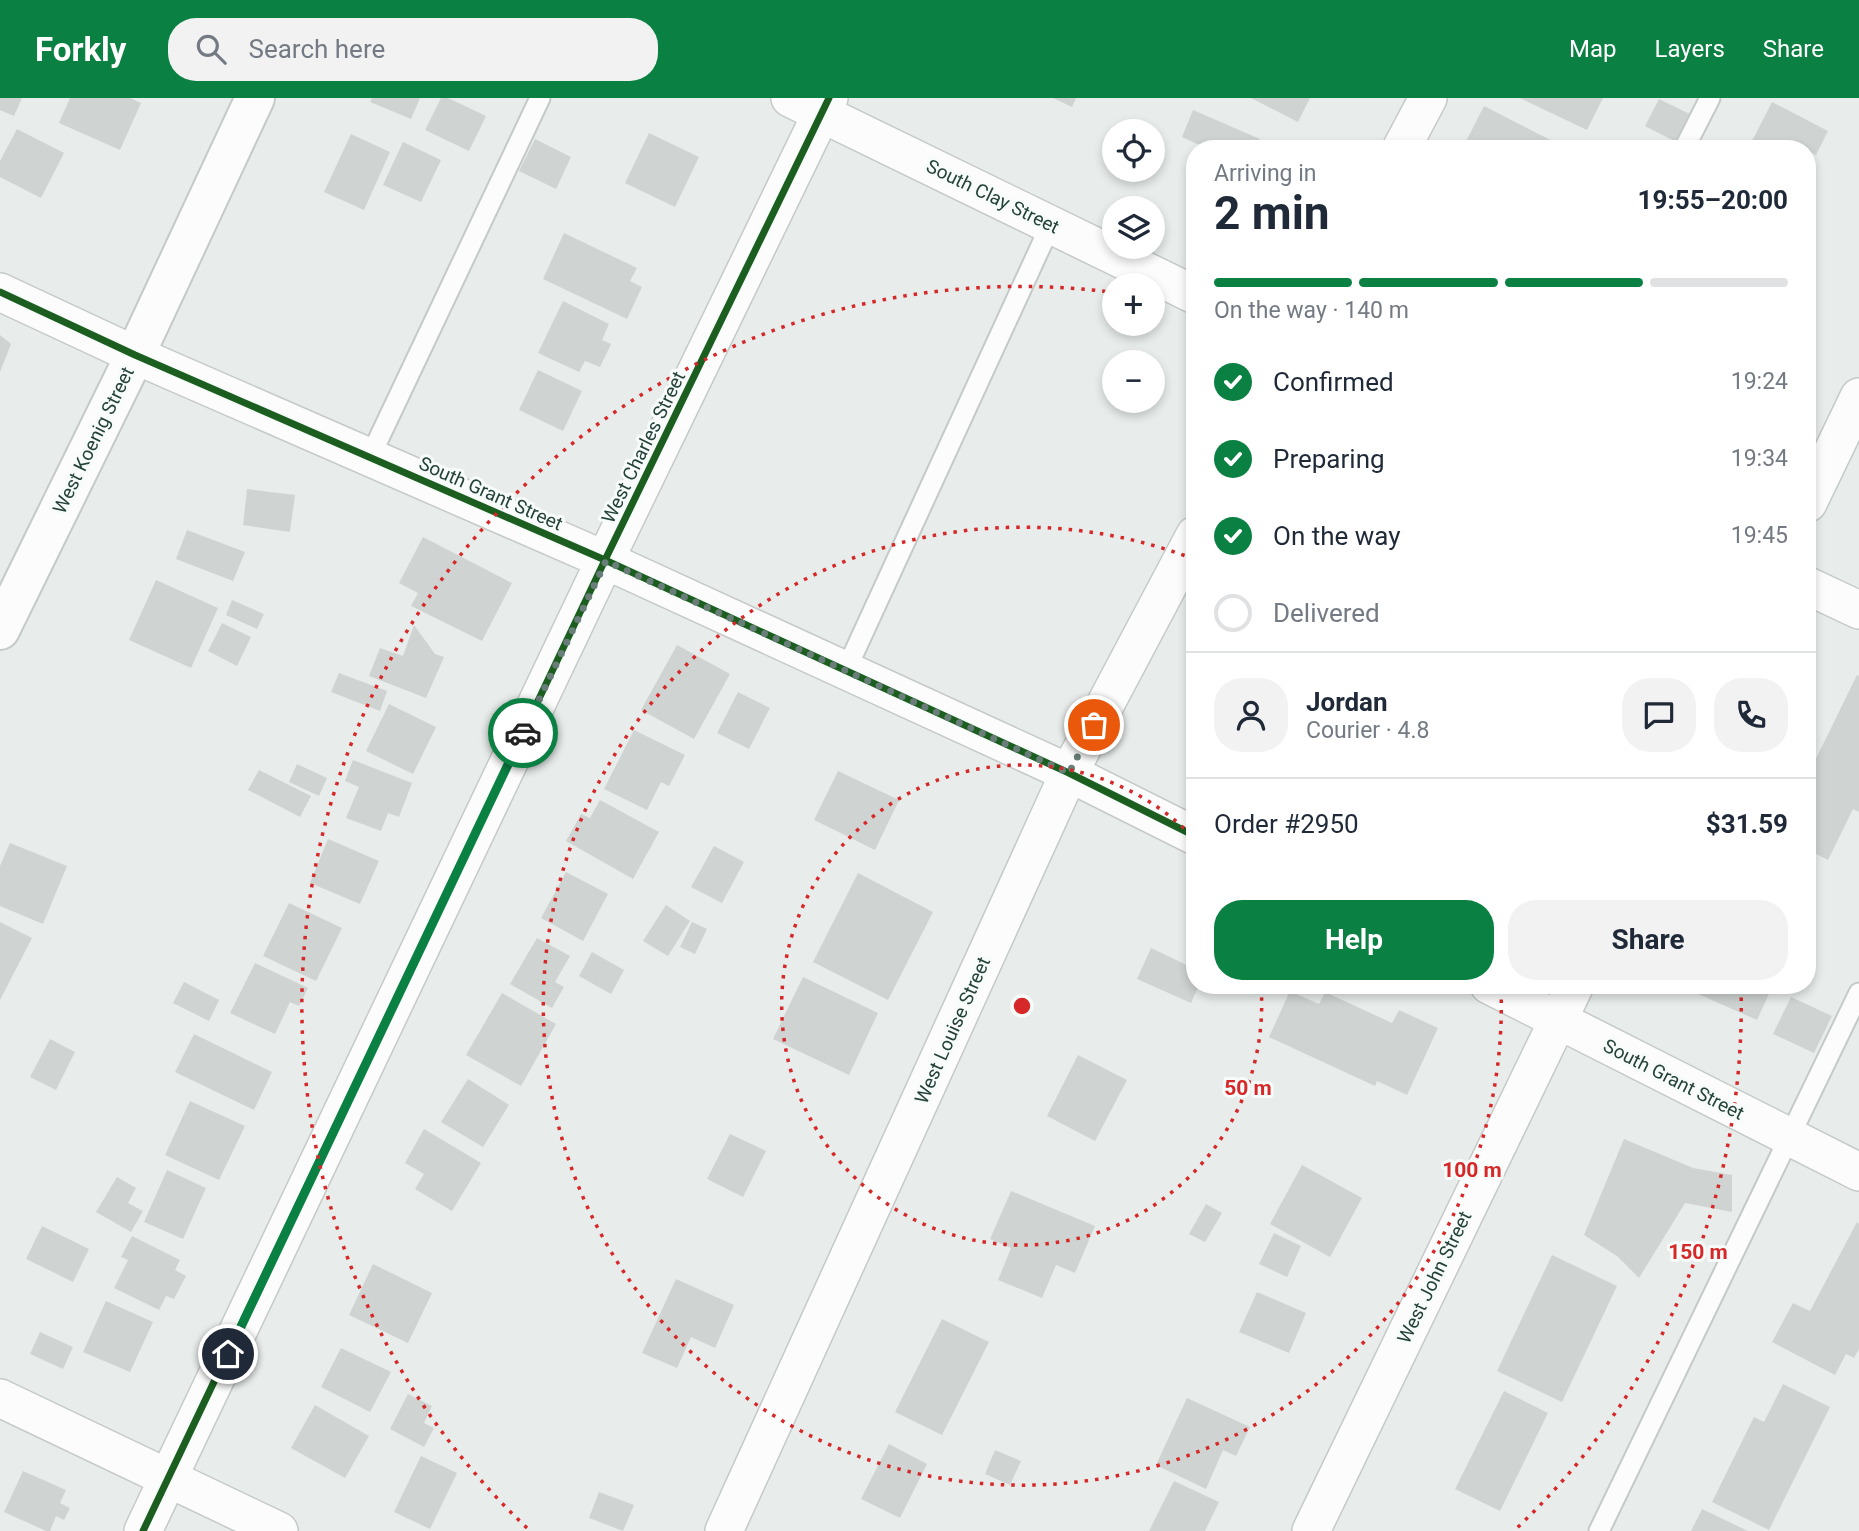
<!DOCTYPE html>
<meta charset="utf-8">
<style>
body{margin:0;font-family:Roboto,sans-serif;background:#f2f2f3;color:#1f2937;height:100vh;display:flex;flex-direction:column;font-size:26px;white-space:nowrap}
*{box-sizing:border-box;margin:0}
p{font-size:23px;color:#747a83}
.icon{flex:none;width:38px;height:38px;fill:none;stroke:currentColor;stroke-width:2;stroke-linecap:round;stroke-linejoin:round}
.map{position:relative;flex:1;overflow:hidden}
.side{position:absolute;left:1186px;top:42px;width:630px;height:854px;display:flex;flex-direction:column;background:#fff;border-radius:28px;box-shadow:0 4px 10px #0003}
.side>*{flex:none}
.controls{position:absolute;left:1102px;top:21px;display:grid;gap:14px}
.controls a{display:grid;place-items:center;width:63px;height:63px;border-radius:50%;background:#fff;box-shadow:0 4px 10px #0003;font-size:35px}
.pin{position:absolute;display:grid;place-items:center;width:60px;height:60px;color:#fff;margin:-30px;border:4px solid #fff;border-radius:50%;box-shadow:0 2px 7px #0007}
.courier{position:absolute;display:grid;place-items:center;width:70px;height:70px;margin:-35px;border:5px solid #0b8043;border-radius:50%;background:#fff;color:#222;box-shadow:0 2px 9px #0007}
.head em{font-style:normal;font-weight:700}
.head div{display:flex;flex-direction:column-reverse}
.head{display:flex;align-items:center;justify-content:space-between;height:119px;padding:0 28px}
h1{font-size:46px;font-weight:700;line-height:52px}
.bar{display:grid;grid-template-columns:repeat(4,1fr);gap:10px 7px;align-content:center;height:84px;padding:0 28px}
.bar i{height:9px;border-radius:5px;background:#e0e1e3}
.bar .selected{background:#0b8043}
.bar p{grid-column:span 4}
.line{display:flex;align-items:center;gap:18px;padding:0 28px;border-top:2px solid #e0e1e3}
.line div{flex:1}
.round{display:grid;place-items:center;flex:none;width:74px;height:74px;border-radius:28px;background:#f2f2f3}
ol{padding:0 28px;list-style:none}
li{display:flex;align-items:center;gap:21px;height:77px}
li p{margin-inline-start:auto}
li .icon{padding:7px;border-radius:50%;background:#0b8043;color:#fff;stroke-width:4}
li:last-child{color:#747a83}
li i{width:38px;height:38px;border:4px solid #e0e1e3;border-radius:50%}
.primary-button{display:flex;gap:14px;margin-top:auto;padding:14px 28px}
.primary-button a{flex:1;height:80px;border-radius:28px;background:#0b8043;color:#fff;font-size:28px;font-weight:700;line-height:80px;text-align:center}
.primary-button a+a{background:#f2f2f3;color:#1f2937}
header{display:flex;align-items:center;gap:42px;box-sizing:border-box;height:98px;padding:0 35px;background:#0b8043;color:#fff}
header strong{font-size:33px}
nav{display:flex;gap:38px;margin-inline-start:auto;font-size:24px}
.search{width:490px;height:63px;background:#f2f2f3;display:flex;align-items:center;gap:18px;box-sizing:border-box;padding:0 24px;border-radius:28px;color:#747a83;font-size:26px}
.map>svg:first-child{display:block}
.building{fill:#cfd4d2}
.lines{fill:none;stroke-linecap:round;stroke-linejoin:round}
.service-casing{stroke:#c5cac8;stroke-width:23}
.minor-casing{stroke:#c5cac8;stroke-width:40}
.tertiary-casing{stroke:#c5cac8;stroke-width:42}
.service{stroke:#fcfcfc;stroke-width:19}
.minor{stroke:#fcfcfc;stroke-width:37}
.tertiary{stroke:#fcfcfc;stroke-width:38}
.cycleway-casing{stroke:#f7fbf9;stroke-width:11}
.cycleway{stroke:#1b5e20;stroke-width:7}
.done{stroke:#697e78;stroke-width:7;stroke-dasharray:0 12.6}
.route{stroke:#0b8043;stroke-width:9}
.ring{fill:none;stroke:#d62828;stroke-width:3.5;stroke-dasharray:3.5 7}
.labels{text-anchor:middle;stroke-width:6;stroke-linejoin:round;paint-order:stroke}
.street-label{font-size:19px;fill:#24423a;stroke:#f7fbf9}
.centre{fill:#d62828;stroke:#f7fbf9;stroke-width:3.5}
.ring-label{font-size:21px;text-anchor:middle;font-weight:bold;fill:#d62828;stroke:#f7fbf9;stroke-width:6;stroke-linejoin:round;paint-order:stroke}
</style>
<header>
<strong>Forkly</strong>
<div class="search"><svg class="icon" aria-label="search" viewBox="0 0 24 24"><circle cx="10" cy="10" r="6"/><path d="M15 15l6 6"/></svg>Search here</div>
<nav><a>Map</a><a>Layers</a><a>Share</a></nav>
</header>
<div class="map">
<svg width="1859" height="1433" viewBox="0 0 1859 1433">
<rect width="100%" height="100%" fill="#e8edeb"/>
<g class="building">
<path d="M0,0H22L14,18L0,12Z"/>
<path d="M70,0H130L141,5L120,52L59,25Z"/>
<path d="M372,0H420L411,21L370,4Z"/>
<path d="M441,0H448L486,18L469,53L425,32Z"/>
<path d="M1053,0H1076L1072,9Z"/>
<path d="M1251,0H1310L1298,24Z"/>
<path d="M1520,0H1603L1587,32Z"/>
<path d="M1659,1L1696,19L1682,47L1645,28Z"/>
<path d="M1772,4L1828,33L1816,57L1808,53V51H1761L1751,45Z"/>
<path d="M1484,8L1568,51H1462Z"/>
<path d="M1193,12L1260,41L1255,51H1208L1182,39Z"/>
<path d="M17,31L64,55L41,100L0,79V63Z"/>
<path d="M649,35L699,59L675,109L625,85Z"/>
<path d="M351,36L390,54L364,112L324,94Z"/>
<path d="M535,41L571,59L556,91L519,73Z"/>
<path d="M403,44L441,62L421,104L383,87Z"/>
<path d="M564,135L637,170L630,183L642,189L627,221L543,181Z"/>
<path d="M563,203L609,226L602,242L611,246L600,269L585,263L579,274L538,255Z"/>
<path d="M0,237L11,246L0,274Z"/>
<path d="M538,272L582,293L563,333L519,312Z"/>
<path d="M247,391L295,397L290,434L243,427Z"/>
<path d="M187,432L245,454L233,483L176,461Z"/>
<path d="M423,439L512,485L482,543L411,508L418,495L399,485Z"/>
<path d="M156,482L218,510L191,570L129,542Z"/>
<path d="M232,502L264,516L257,531L226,517Z"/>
<path d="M222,525L251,539L237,568L208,553Z"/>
<path d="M414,527L435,556L444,559L426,600L369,578L380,550L403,558Z"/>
<path d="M677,547L730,576L694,641L641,612Z"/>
<path d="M339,575L387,593L380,613L331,594Z"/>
<path d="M1857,577L1859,578V714L1853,711L1828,762L1808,752V677Z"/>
<path d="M738,594L770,610L749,651L717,635Z"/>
<path d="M389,606L436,629L413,676L366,653Z"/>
<path d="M634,632L685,657L669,688L661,684L647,712L604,691Z"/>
<path d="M353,662L412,685L399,719L388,715L381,733L346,720L359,689L345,683Z"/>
<path d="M297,666L327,680L319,698L289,684Z"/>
<path d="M259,672L311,698L300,719L248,692Z"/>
<path d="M838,673L899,702L875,752L814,722Z"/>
<path d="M600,702L659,734L633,781L566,743L581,716L590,720Z"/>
<path d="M328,741L379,763L360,806L310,785Z"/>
<path d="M10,745L67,768L43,826L0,808V768Z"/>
<path d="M714,748L744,764L722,805L691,789Z"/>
<path d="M566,774L608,796L583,843L541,820Z"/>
<path d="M858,775L933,814L888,902L813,864Z"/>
<path d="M289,805L342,830L316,883L263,858Z"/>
<path d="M666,807L690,823L668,858L643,843Z"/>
<path d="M0,824L32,840L0,902Z"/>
<path d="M692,824L707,831L695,856L680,849Z"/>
<path d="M537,840L570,858L555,884L564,889L552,910L510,886Z"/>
<path d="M1151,850L1195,871V887H1199L1191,905L1137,881Z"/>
<path d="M592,854L624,872L611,896L579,878Z"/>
<path d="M255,865L308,890L299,908L290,904L275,936L230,915Z"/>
<path d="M803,879L878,915L849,977L773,941Z"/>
<path d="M184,884L219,902L209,923L173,905Z"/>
<path d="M1692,887H1773L1757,922L1689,892Z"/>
<path d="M1290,893L1319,906L1325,894L1392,925L1399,912L1438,930L1407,997L1377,983L1375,988L1269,939Z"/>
<path d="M502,895L556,926L521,988L466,957Z"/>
<path d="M1791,899L1832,918L1814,955L1773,936Z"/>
<path d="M194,936L272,974L254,1012L175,974Z"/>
<path d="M50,941L75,954L56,992L30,979Z"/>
<path d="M1078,957L1127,982L1095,1043L1047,1018Z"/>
<path d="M468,981L509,1007L483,1049L441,1024Z"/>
<path d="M190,1003L245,1028L219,1082L165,1057Z"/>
<path d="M424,1031L481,1065L452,1113L415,1091L424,1076L405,1065Z"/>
<path d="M730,1036L766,1053L743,1099L707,1081Z"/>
<path d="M1624,1041L1693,1070L1732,1077V1114L1685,1105L1639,1180L1617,1158L1584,1137Z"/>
<path d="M1302,1067L1362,1100L1330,1159L1270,1126Z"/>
<path d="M167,1072L206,1090L183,1141L144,1124Z"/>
<path d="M117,1079L136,1090L128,1105L143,1113L131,1134L96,1114Z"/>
<path d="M1011,1093L1095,1128L1075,1175L1056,1167L1042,1200L998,1182L1011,1150L990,1141Z"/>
<path d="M1206,1106L1222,1115L1205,1144L1189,1136Z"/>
<path d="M1857,1124L1859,1126V1251L1854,1260L1846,1256L1835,1277L1772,1244L1793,1205L1810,1213Z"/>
<path d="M42,1128L89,1151L73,1184L26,1161Z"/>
<path d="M1274,1135L1301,1148L1287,1179L1259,1166Z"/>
<path d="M132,1138L180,1162L175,1172L186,1178L174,1201L166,1198L159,1212L114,1190L128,1162L121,1159Z"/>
<path d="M1552,1157L1617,1188L1562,1304L1497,1273Z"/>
<path d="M373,1166L432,1195L408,1245L349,1217Z"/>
<path d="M676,1181L734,1207L715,1250L691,1239L677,1270L642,1255Z"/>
<path d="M1257,1194L1306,1215L1289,1255L1239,1234Z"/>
<path d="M106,1203L153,1224L130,1274L83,1254Z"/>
<path d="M942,1221L989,1244L942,1337L895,1314Z"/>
<path d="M40,1234L73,1249L63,1271L30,1256Z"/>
<path d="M341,1250L391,1274L370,1314L321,1289Z"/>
<path d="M1783,1286L1830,1309L1769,1432L1712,1404L1754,1319L1764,1324Z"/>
<path d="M1504,1293L1548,1315L1500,1413L1455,1391Z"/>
<path d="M408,1296L432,1308L424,1325L434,1330L424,1349L390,1331Z"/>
<path d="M1187,1300L1250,1329L1236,1358L1223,1352L1206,1391L1156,1367Z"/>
<path d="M315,1307L369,1338L345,1380L291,1350Z"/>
<path d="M889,1346L927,1366L900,1420L861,1401Z"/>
<path d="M995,1352L1021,1363L1010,1387L985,1376Z"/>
<path d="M421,1358L457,1375L430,1431L394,1414Z"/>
<path d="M23,1373L66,1392L60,1405L70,1410L64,1422L56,1418L50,1433H46L4,1414Z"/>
<path d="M1174,1383L1219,1404L1205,1433H1149Z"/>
<path d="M599,1394L634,1407L623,1433L589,1420Z"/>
<path d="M1702,1411L1748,1433H1691Z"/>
</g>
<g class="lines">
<g class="service-casing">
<g id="service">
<path d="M1684,51L1710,0"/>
<path d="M370,359L540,0"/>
<path d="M846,572L1051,126"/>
<path d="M1599,1433L1859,895"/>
</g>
</g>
<g class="minor-casing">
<g id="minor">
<path d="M790,0L1195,197"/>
<path d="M1401,51L1428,0"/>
<path d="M0,194L135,257L605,462L1069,675L1195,738"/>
<path d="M1808,405L1859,299"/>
<path d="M1808,488L1859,512"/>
<path d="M1489,887L1859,1074"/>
<path d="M0,1300L279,1433"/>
<path d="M143,1433L605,462L829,0"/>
<path d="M724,1433L1069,675L1195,437"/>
<path d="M1311,1433L1575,887"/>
</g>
</g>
<g class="tertiary-casing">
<path id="tertiary" d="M0,532L135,257L255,0"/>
</g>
<use href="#service" class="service"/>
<use href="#minor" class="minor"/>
<use href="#tertiary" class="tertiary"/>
<g class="cycleway-casing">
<g id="cycleway">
<path d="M0,194L135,257L605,462L1069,675L1195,738"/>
<path d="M143,1433L605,462L829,0"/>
</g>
</g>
<use href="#cycleway" class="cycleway"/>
</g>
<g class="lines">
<path class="done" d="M523,635L606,463L1069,675L1094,627"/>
<path class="route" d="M228,1256L523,635"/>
</g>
<g class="ring">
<path d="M1261 889A240 240 0 1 1 1195 741"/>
<path d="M1501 891A479 479 0 1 1 1194 461"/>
<path d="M527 1430A719 719 0 0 1 1110 194M1741 889A719 719 0 0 1 1517 1430"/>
</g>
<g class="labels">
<g class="street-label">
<text transform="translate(993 98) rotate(26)" y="7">South Clay Street</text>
<text transform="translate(93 342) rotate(-64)" y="7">West Koenig Street</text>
<text transform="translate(643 349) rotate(-64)" y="7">West Charles Street</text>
<text transform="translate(491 395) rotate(24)" y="7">South Grant Street</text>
<text transform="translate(952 932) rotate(-66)" y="7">West Louise Street</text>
<text transform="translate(1674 981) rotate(27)" y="7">South Grant Street</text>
<text transform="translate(1434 1179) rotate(-64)" y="7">West John Street</text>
</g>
</g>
<circle cx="1022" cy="908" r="10" class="centre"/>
<g class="ring-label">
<text x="1248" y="997">50 m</text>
<text x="1472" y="1079">100 m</text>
<text x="1698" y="1161">150 m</text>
</g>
</svg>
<div class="controls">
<a><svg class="icon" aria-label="locate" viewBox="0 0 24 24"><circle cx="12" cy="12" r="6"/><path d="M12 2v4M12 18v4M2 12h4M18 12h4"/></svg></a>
<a><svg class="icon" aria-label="layers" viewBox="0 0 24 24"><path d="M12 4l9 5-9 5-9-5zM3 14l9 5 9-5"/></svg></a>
<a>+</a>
<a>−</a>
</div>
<div class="pin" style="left:1094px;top:627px;background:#ea580c"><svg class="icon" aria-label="bag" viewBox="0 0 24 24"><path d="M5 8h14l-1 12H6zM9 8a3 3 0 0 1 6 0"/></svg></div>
<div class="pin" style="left:228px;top:1256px;background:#1f2937"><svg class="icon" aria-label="home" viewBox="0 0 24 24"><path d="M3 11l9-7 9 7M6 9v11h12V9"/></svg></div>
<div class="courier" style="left:523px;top:635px"><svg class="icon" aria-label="car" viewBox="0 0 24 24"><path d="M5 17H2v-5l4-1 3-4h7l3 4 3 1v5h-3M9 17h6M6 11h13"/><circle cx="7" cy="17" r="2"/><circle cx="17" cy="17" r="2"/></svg></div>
<section class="side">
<div class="head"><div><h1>2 min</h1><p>Arriving in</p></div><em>19:55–20:00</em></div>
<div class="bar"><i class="selected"></i><i class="selected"></i><i class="selected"></i><i></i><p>On the way · 140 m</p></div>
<ol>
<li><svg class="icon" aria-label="check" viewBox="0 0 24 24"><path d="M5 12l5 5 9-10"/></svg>Confirmed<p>19:24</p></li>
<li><svg class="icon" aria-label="check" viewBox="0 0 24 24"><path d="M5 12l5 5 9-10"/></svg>Preparing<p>19:34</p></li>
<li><svg class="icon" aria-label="check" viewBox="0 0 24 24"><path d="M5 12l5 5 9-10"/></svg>On the way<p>19:45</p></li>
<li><i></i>Delivered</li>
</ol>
<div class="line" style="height:126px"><a class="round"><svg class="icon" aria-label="person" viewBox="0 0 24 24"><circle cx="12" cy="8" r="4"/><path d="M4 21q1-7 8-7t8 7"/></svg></a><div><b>Jordan</b><p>Courier · 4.8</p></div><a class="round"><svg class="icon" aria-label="chat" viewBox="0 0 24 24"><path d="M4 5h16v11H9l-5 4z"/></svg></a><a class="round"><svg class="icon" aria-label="phone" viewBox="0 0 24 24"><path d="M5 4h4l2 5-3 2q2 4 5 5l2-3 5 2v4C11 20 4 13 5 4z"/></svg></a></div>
<div class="line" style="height:91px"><div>Order #2950</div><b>$31.59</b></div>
<div class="primary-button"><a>Help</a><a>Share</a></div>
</section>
</div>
